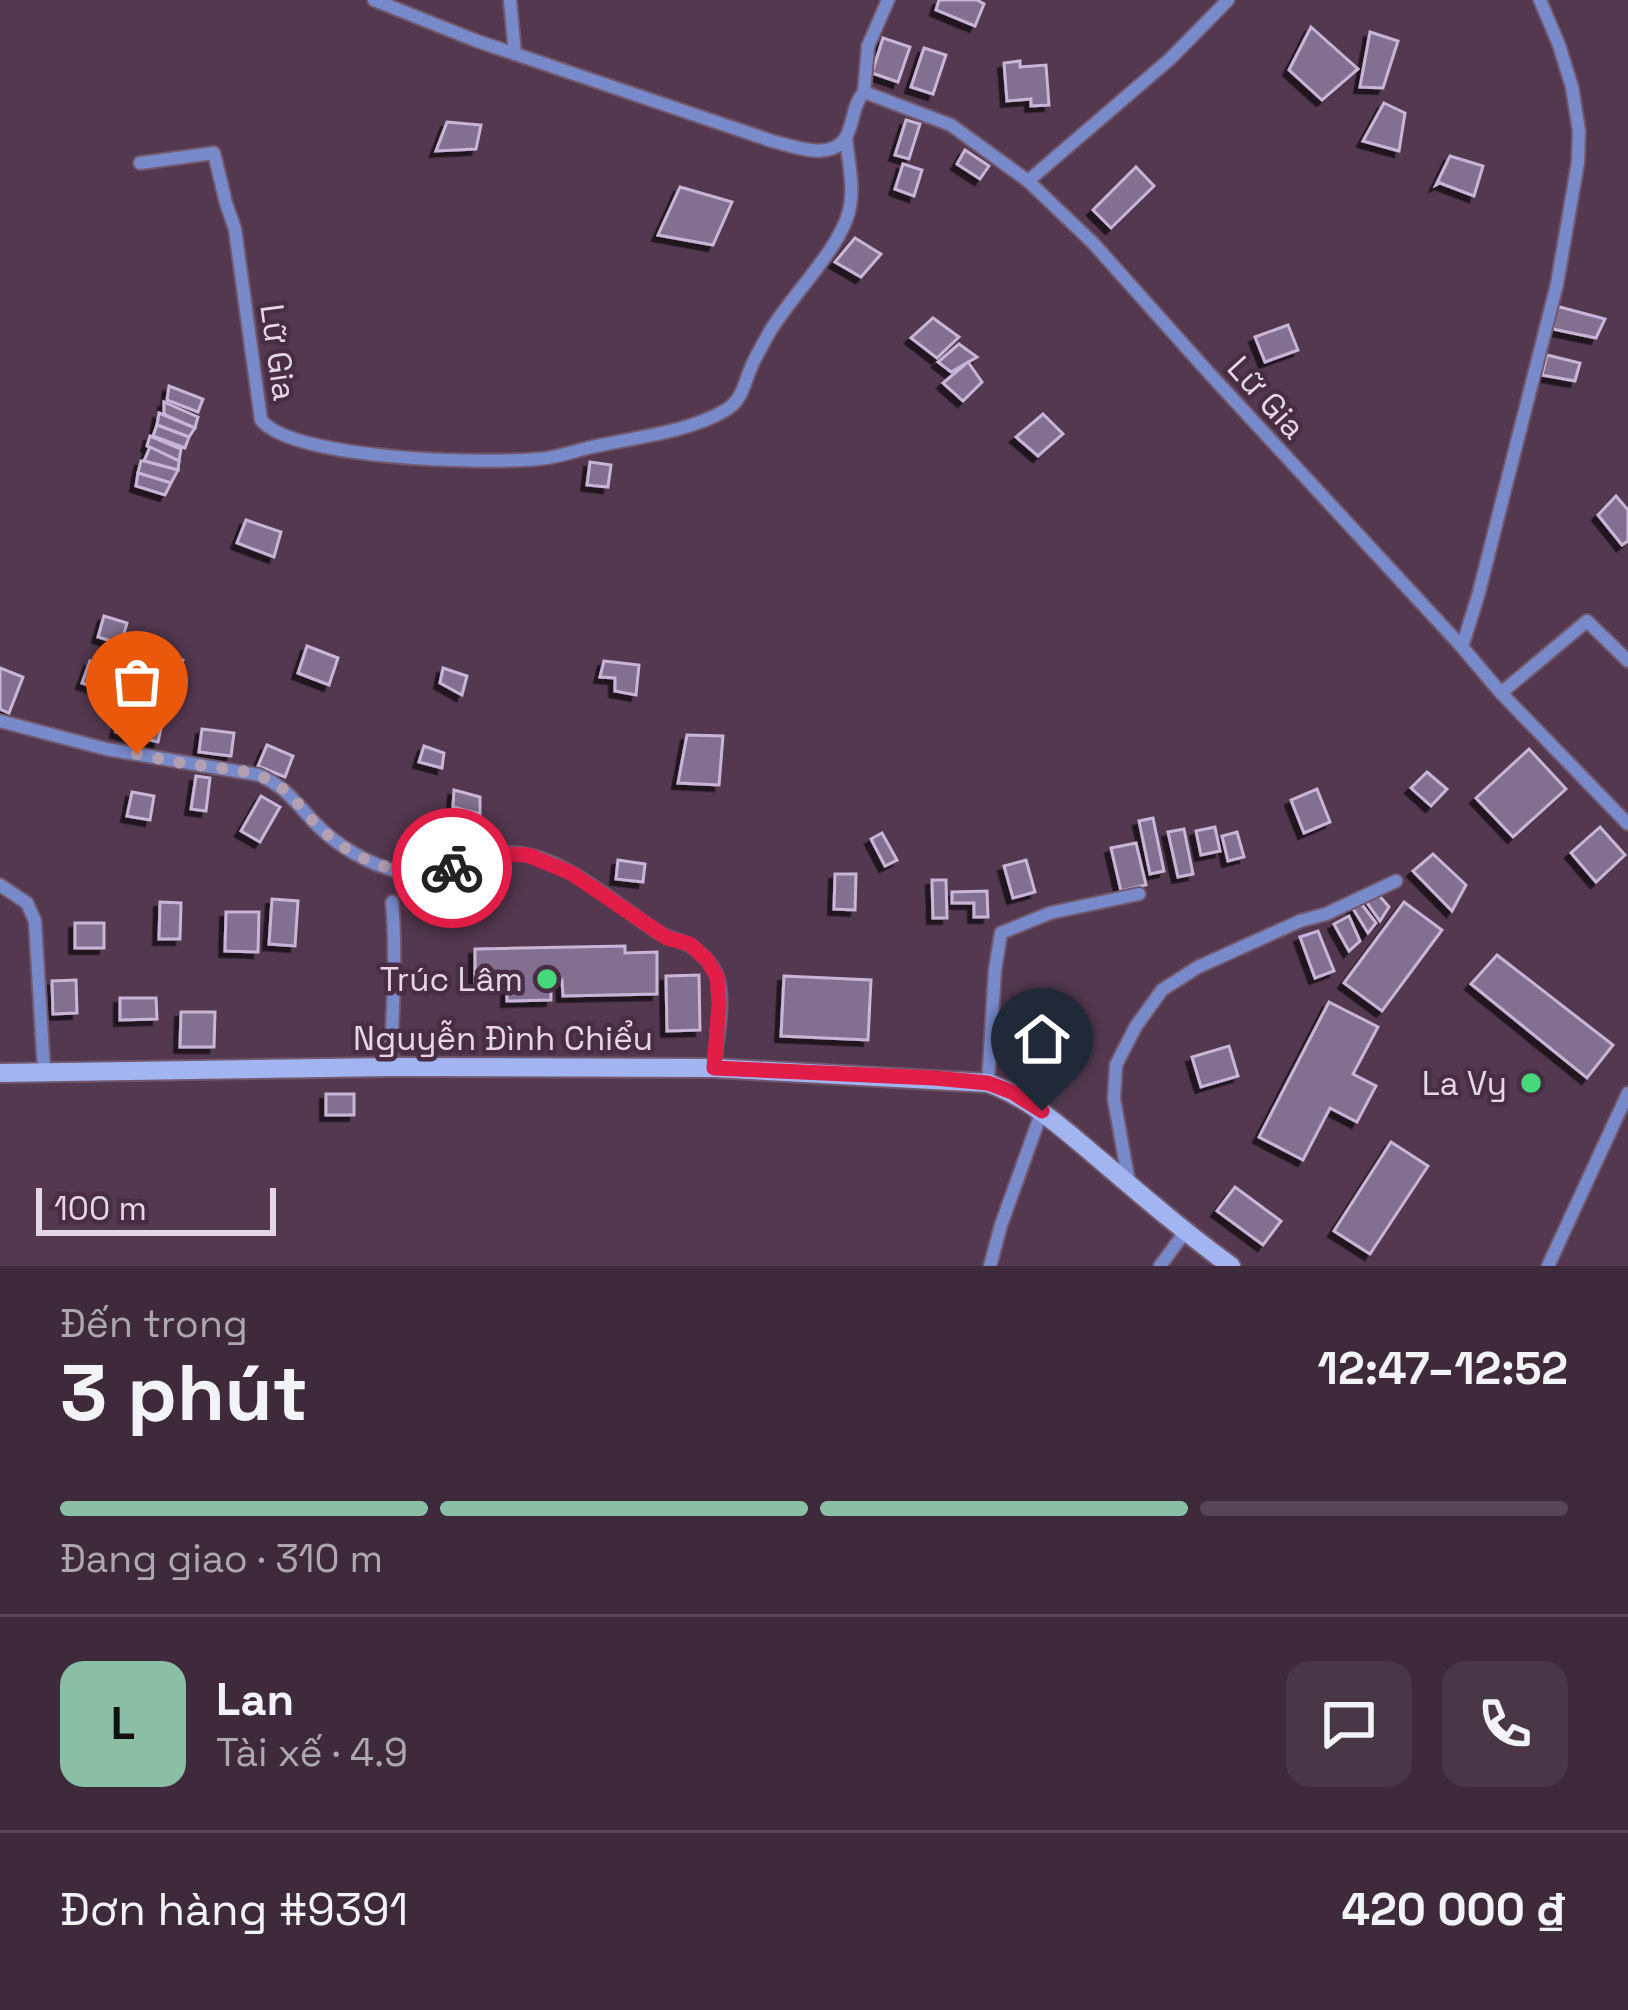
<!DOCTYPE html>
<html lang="vi">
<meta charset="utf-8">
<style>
body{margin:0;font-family:"Space Grotesk",sans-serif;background:#493646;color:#f1f3f6;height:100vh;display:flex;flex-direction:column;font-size:45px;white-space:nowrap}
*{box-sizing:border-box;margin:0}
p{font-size:39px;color:#ada7af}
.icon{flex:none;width:66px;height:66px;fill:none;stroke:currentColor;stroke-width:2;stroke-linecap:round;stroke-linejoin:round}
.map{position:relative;height:1266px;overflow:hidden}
.details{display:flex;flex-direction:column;background:#3e2a3b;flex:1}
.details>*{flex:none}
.scale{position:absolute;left:36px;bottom:30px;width:240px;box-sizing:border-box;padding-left:12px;border:6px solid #e7d6e4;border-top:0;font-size:33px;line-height:42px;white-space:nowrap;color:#e7d6e4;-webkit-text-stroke:9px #482d44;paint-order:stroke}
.pin{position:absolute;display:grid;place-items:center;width:102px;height:102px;color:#fff;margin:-123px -51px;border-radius:50% 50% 50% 0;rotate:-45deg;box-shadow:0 0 12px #0007}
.pin .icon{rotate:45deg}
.courier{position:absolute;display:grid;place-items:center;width:120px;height:120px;margin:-60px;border:9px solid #e11d48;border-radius:50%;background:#fff;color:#222;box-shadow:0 3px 15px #0007}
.overview em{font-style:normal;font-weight:700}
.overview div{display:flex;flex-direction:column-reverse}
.overview{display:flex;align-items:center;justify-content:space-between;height:204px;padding:0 60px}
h1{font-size:78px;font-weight:700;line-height:90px}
.bar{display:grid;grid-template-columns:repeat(4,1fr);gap:18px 12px;align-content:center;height:144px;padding:0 60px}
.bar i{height:15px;border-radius:9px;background:#574655}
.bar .on{background:#8abfa5}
.bar p{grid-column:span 4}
.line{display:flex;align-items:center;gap:30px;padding:0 60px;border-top:3px solid #574655}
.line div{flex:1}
.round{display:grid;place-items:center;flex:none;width:126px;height:126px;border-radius:24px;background:#493646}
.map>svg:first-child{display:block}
.building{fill:#837090;stroke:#c9b5d7;stroke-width:3;filter:url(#shadow)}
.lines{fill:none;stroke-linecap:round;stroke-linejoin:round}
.minor-casing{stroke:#71586d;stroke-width:16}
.secondary-casing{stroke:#71586d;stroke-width:22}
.minor{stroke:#788aca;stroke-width:12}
.secondary{stroke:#a2b5f1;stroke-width:18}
.done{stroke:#b39fb0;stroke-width:12;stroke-dasharray:0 21.6}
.route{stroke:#e11d48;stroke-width:15}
.poi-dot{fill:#46d779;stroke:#482d44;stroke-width:4.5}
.labels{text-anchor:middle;stroke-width:9;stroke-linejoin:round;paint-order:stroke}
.street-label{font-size:33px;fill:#e7d6e4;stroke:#482d44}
.poi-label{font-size:33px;fill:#e7d6e4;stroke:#482d44;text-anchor:end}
</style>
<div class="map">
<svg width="1628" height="1266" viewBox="0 0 1628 1266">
<defs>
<filter id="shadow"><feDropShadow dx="-5.5" dy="5.5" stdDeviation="0" flood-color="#0009"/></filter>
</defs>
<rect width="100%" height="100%" fill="#53384f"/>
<g class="building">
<path d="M939,0H977L984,4L975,26L936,10Z"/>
<path d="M1311,27L1358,69L1322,100L1289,70Z"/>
<path d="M1370,32L1398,41L1383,88L1360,87Z"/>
<path d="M883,38L910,47L898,82L872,73Z"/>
<path d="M924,48L946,55L933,94L911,87Z"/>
<path d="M1020,61V67L1046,65L1049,105L1031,106V99L1007,101L1004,63Z"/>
<path d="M1384,103L1405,113L1399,151L1363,141Z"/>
<path d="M906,120L920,124L909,159L895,155Z"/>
<path d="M447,122L481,125L476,149L436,151Z"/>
<path d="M965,150L989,166L980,179L957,164Z"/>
<path d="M1450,156L1483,166L1474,196L1440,183L1436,185Z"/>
<path d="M903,164L922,170L914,196L895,189Z"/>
<path d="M1136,167L1154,186L1111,228L1093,210Z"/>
<path d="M680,187L732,202L713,245L658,235Z"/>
<path d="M855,238L881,254L861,277L835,262Z"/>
<path d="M1556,306L1605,319L1596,338L1553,329Z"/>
<path d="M933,318L959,337L937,358L911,338Z"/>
<path d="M1288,325L1298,350L1265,362L1255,337Z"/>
<path d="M959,344L977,357L951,372L938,362Z"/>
<path d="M1547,355L1580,363L1575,381L1542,375Z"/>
<path d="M968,362L982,382L963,401L943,383Z"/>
<path d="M169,386L203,399L198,412L167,400Z"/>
<path d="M164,402L198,417L195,428L164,414Z"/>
<path d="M159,413L195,428L189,437L157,425Z"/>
<path d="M1043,414L1063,434L1038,456L1016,437Z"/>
<path d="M157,425L189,437L185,448L153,436Z"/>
<path d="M150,436L181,449L179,461L147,446Z"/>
<path d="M150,447L179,461L178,470L144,461Z"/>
<path d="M141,461H144L178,470L171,483L138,473Z"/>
<path d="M590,462L611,465L608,487L587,485Z"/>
<path d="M138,473L171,483L165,495L136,486Z"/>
<path d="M1616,496L1628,510V541L1622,545L1598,515Z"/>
<path d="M246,520L281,532L274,557L237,543Z"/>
<path d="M104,616L127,623L121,644L98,637Z"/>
<path d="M307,646L338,658L329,685L298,673Z"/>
<path d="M159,650L183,660L166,701L143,691Z"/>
<path d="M90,661L110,669L102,690L82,683Z"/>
<path d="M604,661L639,665L636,695L615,691V678L600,677Z"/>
<path d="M0,668L23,677L9,713L0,709Z"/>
<path d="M443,668L467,676L462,695L440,683Z"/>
<path d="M124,700L165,710L158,742L116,732Z"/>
<path d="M202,729L234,733L231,756L199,752Z"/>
<path d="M687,735L723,736L719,785L678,783Z"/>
<path d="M267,745L293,756L285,777L258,766Z"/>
<path d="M424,746L444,753L442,768L419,762Z"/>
<path d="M1529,749L1566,789L1513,837L1476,798Z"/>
<path d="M1427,772L1447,789L1431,806L1411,788Z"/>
<path d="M196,776L210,778L206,811L191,809Z"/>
<path d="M1317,789L1330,822L1304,833L1291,800Z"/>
<path d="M454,790L480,797V814L453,807Z"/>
<path d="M132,792L154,796L150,820L127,816Z"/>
<path d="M261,796L280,807L260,842L241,831Z"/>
<path d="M1153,818L1164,871L1150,874L1139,821Z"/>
<path d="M1215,827L1220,851L1201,855L1196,831Z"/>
<path d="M1600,827L1625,855L1596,882L1571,853Z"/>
<path d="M1184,829L1193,874L1178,877L1168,832Z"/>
<path d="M1237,832L1244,857L1228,861L1222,836Z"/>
<path d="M882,833L897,860L885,866L871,839Z"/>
<path d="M1136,843L1146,885L1121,891L1111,848Z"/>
<path d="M1433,854L1466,885L1452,911L1413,871Z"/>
<path d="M618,860L645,864L643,882L616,879Z"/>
<path d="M1026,860L1035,892L1013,898L1004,866Z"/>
<path d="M835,874H856L855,910L834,909Z"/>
<path d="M932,880H946L947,918H933Z"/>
<path d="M987,891L988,917H974V903H952V892Z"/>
<path d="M1377,893L1389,907L1380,921L1365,900Z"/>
<path d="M272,899L298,901L295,946L269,944Z"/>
<path d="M160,902L181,903L180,939H159Z"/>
<path d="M1360,902L1376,923L1368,933L1352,907Z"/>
<path d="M1404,902L1442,930L1382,1011L1344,983Z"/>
<path d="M226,912H259L258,952L225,951Z"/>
<path d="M1349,916L1360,941L1349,951L1334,924Z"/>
<rect x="75" y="923" width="29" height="25"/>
<path d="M1318,931L1334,971L1315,978L1300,937Z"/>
<path d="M625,946V953L657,952V994L563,996L562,980H551V1000L507,1001V983L475,984V949Z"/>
<path d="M1497,955L1613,1045L1587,1078L1471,984Z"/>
<path d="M699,975L700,1030L667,1031L666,976Z"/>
<path d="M784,976L871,980L868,1040L781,1036Z"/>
<path d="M76,980L77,1013L53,1014L52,981Z"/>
<path d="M120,998H156L157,1019L120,1020Z"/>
<path d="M1329,1002L1378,1027L1353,1074L1376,1086L1357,1122L1330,1108L1303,1160L1259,1137Z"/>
<path d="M181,1012H215L214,1047H180Z"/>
<path d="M1229,1046L1238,1076L1201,1087L1192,1057Z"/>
<rect x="326" y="1094" width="28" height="21"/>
<path d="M1391,1142L1428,1166L1370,1254L1334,1231Z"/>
<path d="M1235,1187L1281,1221L1263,1245L1217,1211Z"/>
</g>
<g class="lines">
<g class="minor-casing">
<g id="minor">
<path d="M374,0L477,41L772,141C793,146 831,162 846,137C854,123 852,106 864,92L951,125L1028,181L1093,243L1209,373L1462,647L1501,693L1628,824"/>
<path d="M510,0L515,54"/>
<path d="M864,92L868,46L888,0"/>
<path d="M140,163L214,153L226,203L235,229L261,420C294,460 485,464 538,459C556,458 574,451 592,447C634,437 686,433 724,411C743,401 744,383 752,365C757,354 763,344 769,333C790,297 840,249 849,211C855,188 848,160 846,137"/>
<path d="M1028,181L1170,59L1228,0"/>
<path d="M1462,647L1478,596L1557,284L1578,162L1579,131L1572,87L1559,45L1540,0"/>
<path d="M1501,693L1587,621L1628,661"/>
<path d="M0,721L106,749L259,775C287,788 294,801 314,822C337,846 369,865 401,872C440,880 471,854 509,853C561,852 618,907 661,934C672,940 684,940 694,948C703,955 713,965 717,976C726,1003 716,1040 714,1068"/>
<path d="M0,885L27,903L35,921L44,1071"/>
<path d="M391,1067C392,1012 397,957 392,902"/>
<path d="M988,1083L995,970L1001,933L1050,913L1139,894"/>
<path d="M1129,1183L1114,1099L1116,1065L1136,1026L1162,990L1198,967L1300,921L1326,914L1396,881"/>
<path d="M990,1266L1001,1225L1042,1111"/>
<path d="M1160,1266L1185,1232"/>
<path d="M1548,1266L1628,1093"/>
</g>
</g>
<g class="secondary-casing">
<path id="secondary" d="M0,1073L391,1067L714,1068L988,1083C1034,1100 1068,1133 1105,1164C1146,1199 1187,1234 1231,1266"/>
</g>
<use href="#minor" class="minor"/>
<use href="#secondary" class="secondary"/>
</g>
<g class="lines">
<path class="done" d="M137,754C159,759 181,763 203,766C225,769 247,769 267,779C289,789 299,806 315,823C352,861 401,880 452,868"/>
<path class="route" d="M452,868L499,854L528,855L571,873L667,938L690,944L707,960L717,977L719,1004L714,1068L934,1078L988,1083L1012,1092L1042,1111"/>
</g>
<g class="poi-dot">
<circle cx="547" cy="979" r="12"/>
<circle cx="1531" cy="1083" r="12"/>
</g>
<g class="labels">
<g class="street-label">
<text transform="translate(279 352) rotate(82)" y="12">Lữ Gia</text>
<text transform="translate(1267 397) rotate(48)" y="12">Lữ Gia</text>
<text x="503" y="1050">Nguyễn Đình Chiểu</text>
</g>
<g class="poi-label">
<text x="523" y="991">Trúc Lâm</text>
<text x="1507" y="1095">La Vy</text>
</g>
</g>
</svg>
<div class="scale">100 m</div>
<div class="pin" style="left:137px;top:754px;background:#ea580c"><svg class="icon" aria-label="bag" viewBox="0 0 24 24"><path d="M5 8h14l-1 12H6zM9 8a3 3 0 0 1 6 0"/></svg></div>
<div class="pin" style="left:1042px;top:1111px;background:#1f2937"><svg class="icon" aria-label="home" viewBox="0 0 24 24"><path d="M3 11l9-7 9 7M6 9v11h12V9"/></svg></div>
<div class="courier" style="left:452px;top:868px"><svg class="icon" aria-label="bike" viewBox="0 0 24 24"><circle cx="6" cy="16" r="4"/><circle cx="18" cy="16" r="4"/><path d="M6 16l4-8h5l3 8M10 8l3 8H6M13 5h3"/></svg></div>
</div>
<section class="details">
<div class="overview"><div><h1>3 phút</h1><p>Đến trong</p></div><em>12:47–12:52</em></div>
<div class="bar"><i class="on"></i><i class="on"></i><i class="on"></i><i></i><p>Đang giao · 310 m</p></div>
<div class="line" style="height:216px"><b class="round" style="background:#8abfa5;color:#111">L</b><div><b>Lan</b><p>Tài xế · 4.9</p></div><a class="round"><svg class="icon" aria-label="chat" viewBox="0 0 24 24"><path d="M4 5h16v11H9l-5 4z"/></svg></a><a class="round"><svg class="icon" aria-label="phone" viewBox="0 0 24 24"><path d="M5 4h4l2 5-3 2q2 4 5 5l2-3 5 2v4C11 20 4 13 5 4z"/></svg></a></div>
<div class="line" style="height:156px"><div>Đơn hàng #9391</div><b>420 000 ₫</b></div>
</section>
